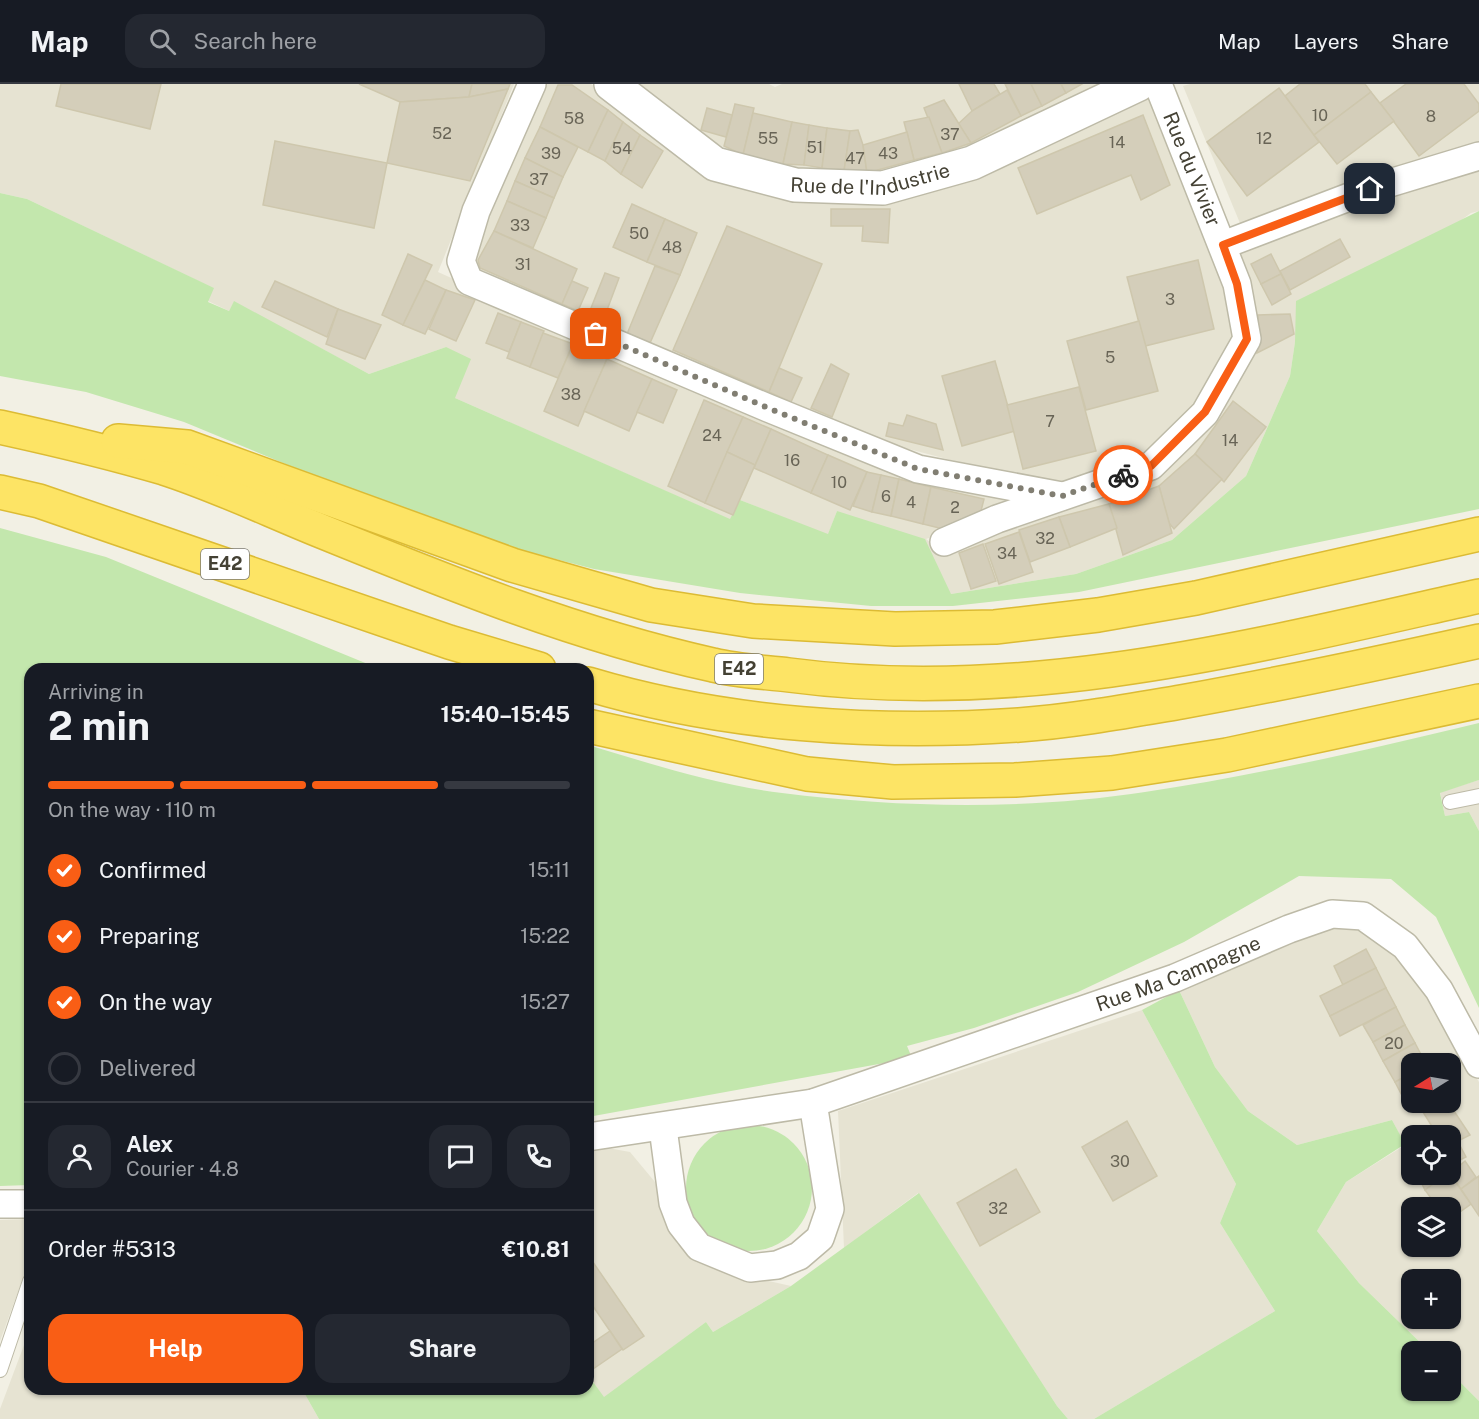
<!DOCTYPE html>
<meta charset="utf-8">
<style>
body{margin:0;font-family:"Public Sans",sans-serif;background:#242831;color:#f1f3f6;height:100vh;display:flex;flex-direction:column;font-size:22px;white-space:nowrap}
*{box-sizing:border-box;margin:0}
p{font-size:20px;color:#9ea1a6}
.icon{flex:none;width:33px;height:33px;fill:none;stroke:currentColor;stroke-width:2;stroke-linecap:round;stroke-linejoin:round}
.map{position:relative;flex:1;overflow:hidden}
.details{position:absolute;left:24px;top:579px;width:570px;height:732px;display:flex;flex-direction:column;background:#171b24;border-radius:18px;box-shadow:0 2px 4px #0004}
.details>*{flex:none}
.needle{width:39px;rotate:259deg}
.fabs{position:absolute;left:1401px;top:969px;display:grid;gap:12px}
.fabs a{display:grid;place-items:center;width:60px;height:60px;border-radius:12px;background:#171b24;box-shadow:0 2px 4px #0004;font-size:30px}
.pin{position:absolute;display:grid;place-items:center;width:51px;height:51px;color:#fff;margin:-26px;border-radius:12px;box-shadow:0 3px 9px #0006}
.courier{position:absolute;display:grid;place-items:center;width:60px;height:60px;margin:-30px;border:4px solid #f95e15;border-radius:50%;background:#fff;color:#222;box-shadow:0 2px 8px #0007}
.headline em{font-style:normal;font-weight:700}
.headline div{display:flex;flex-direction:column-reverse}
.headline{display:flex;align-items:center;justify-content:space-between;height:102px;padding:0 24px}
h1{font-size:39px;font-weight:700;line-height:45px}
.bar{display:grid;grid-template-columns:repeat(4,1fr);gap:9px 6px;align-content:center;height:72px;padding:0 24px}
.bar i{height:8px;border-radius:4px;background:#363941}
.bar .on{background:#f95e15}
.bar p{grid-column:span 4}
.line{display:flex;align-items:center;gap:15px;padding:0 24px;border-top:2px solid #363941}
.line div{flex:1}
.round{display:grid;place-items:center;flex:none;width:63px;height:63px;border-radius:18px;background:#242831}
ol{padding:0 24px;list-style:none}
li{display:flex;align-items:center;gap:18px;height:66px}
li p{margin-inline-start:auto}
li .icon{padding:6px;border-radius:50%;background:#f95e15;color:#fff;stroke-width:4}
li:last-child{color:#9ea1a6}
li i{width:33px;height:33px;border:3px solid #363941;border-radius:50%}
.action{display:flex;gap:12px;margin-top:auto;padding:12px 24px}
.action a{flex:1;height:69px;border-radius:18px;background:#f95e15;color:#fff;font-size:24px;font-weight:700;line-height:69px;text-align:center}
.action a+a{background:#242831;color:#f1f3f6}
header{display:flex;align-items:center;gap:36px;box-sizing:border-box;height:84px;padding:0 30px;background:#171b24;border-bottom:2px solid #363941}
header strong{font-size:28px}
nav{display:flex;gap:33px;margin-inline-start:auto;font-size:21px}
.search{width:420px;height:54px;background:#242831;display:flex;align-items:center;gap:15px;box-sizing:border-box;padding:0 21px;border-radius:18px;color:#9ea1a6;font-size:22px}
.map>svg:first-child{display:block}
.residential{fill:#e6e3d2;fill-rule:evenodd}
.green{fill:#c3e7ad}
.building{fill:#d4ceba;stroke:#cec7ad;stroke-width:1.5}
.lines{fill:none;stroke-linecap:round;stroke-linejoin:round}
.service-casing{stroke:#bdbaa7;stroke-width:16}
.minor-casing{stroke:#bdbaa7;stroke-width:30}
.tertiary-casing{stroke:#bdbaa7;stroke-width:36}
.motorway-casing{stroke:#dcbb34;stroke-width:36}
.service{stroke:#fff;stroke-width:14}
.minor{stroke:#fff;stroke-width:27}
.tertiary{stroke:#fff;stroke-width:33}
.motorway{stroke:#fde465;stroke-width:33}
.done{stroke:#817e72;stroke-width:6;stroke-dasharray:0 10.8}
.route{stroke:#f95e15;stroke-width:8}
.labels{text-anchor:middle;stroke-width:4.5;stroke-linejoin:round;paint-order:stroke}
.number-label{font-size:16px;fill:#686456}
.shield{fill:#fff;stroke:#7c7a71;stroke-width:1.5}
.shield-label{font-size:18px;font-weight:bold;fill:#444134}
.street-label{font-size:20px;fill:#444134;stroke:#fff}
</style>
<header>
<strong>Map</strong>
<div class="search"><svg class="icon" aria-label="search" viewBox="0 0 24 24"><circle cx="10" cy="10" r="6"/><path d="M15 15l6 6"/></svg>Search here</div>
<nav><a>Map</a><a>Layers</a><a>Share</a></nav>
</header>
<div class="map">
<svg width="1479" height="1335" viewBox="0 0 1479 1335">
<rect width="100%" height="100%" fill="#f2f0e4"/>
<g class="residential">
<path d="M0,0H514L438,188L498,215L1029,417L926,455L942,468L1149,388L1242,272L1234,166L1479,79V127L1471,129L1295,258L1290,292L1246,392L1172,456L1076,490L951,510L837,427L828,451L740,416L731,436L455,314L446,263L369,290L234,218L229,227L208,217L213,204L27,115L0,109Z"/>
<path d="M542,0H591L674,59L857,116L1149,4L1240,245L1214,298L1143,378L1057,404L848,349L463,181Z"/>
<path d="M626,0H769L775,3L782,0H1105L951,78L855,101L760,83L674,36Z"/>
<path d="M1190,0H1479V66L1242,144L1183,2Z"/>
<path d="M1479,696V747L1469,728L1445,732L1440,708Z"/>
<path d="M1338,843L1372,846L1401,871L1479,998V1317L1451,1289L1450,1268L1429,1267L1359,1199L1317,1147L1346,1098L1405,1061L1392,1036L1297,1061L1248,1027L1215,983L1179,906L1305,853ZM1412,980H1450V1018H1412ZM1412,1052H1450V1090H1412ZM1412,1124H1450V1162H1412ZM1412,1196H1450V1234H1412Z"/>
<path d="M1142,926L1236,1100L1220,1139L1275,1227L1094,1335H1068L1057,1322L918,1109L844,1164L838,1027Z"/>
<path d="M597,1062L630,1068L655,1098L677,1160L729,1188L791,1202L713,1248L706,1238L604,1314L588,1291V1064Z"/>
<path d="M30,1135V1175L0,1257V1136Z"/>
<path d="M30,1245V1305H302L319,1335H0V1325Z"/>
</g>
<g class="green">
<path d="M0,109L27,115L214,204L208,218L229,227L234,217L369,290L446,263L471,275L455,314L730,435L740,416L828,450L837,427L925,455L951,510L1076,490L1172,456L1246,392L1290,292L1295,258L1296,217L1479,127V425L1079,508L953,522H871L740,509L594,485L482,456L341,403L184,338L86,308L0,292Z"/>
<path d="M0,444L106,473L380,585H30V1101L0,1102Z"/>
<path d="M1479,639V696L1440,709L1445,732L1469,728L1479,747V924L1436,833L1391,795L1299,792L1184,858L1078,908L974,944L907,962L912,974L588,1033V661C651,680 717,701 782,709C900,724 1028,726 1145,708C1254,692 1371,665 1479,639Z"/>
<path d="M1179,906L1215,983L1248,1027L1297,1061L1392,1036L1405,1060L1346,1098L1317,1147L1359,1199L1429,1267L1412,1268V1306H1450L1451,1289L1479,1317V1335H1094L1275,1227L1220,1139L1236,1100L1142,926Z"/>
<circle cx="749" cy="1104" r="63"/>
<path d="M919,1109L1057,1322L1068,1335H319L302,1305H588V1291L604,1313L706,1238L713,1248L791,1202Z"/>
</g>
<g class="building">
<path d="M61,0H161L150,45L56,22Z"/>
<path d="M359,0H472L469,13L400,18Z"/>
<path d="M472,0H510L508,5L469,13Z"/>
<path d="M959,0H994L1000,10L972,27Z"/>
<path d="M1005,0H1031L1042,22L1021,32Z"/>
<path d="M1031,0H1061L1066,9L1042,22Z"/>
<path d="M1061,0H1082L1066,9Z"/>
<path d="M1300,0H1365L1371,8L1314,51L1285,12Z"/>
<path d="M1406,0H1464L1479,20V27L1419,72L1380,19Z"/>
<path d="M558,1H572L608,26L588,68L540,43Z"/>
<path d="M1279,4L1319,58L1247,112L1207,58Z"/>
<path d="M508,5L470,97L387,79L400,18L469,13Z"/>
<path d="M1007,6L1021,32L971,59L958,40L972,27Z"/>
<path d="M1371,8L1394,37L1337,80L1314,51Z"/>
<path d="M944,16L971,59L942,69L924,24Z"/>
<path d="M735,20L754,24L743,71L724,62Z"/>
<path d="M707,24L732,31L726,53L701,46Z"/>
<path d="M608,26L623,38L605,77L588,68Z"/>
<path d="M753,29L792,38L783,80L743,71Z"/>
<path d="M1143,31L1170,101L1141,116L1131,91L1037,130L1018,84Z"/>
<path d="M929,33L942,69L914,76L904,38Z"/>
<path d="M623,38L640,51L621,90L605,77Z"/>
<path d="M792,38L809,41L804,81L783,80Z"/>
<path d="M809,41L827,44L822,84L804,81Z"/>
<path d="M540,43L578,63L563,93L525,74Z"/>
<path d="M827,44L850,47L844,87L822,84Z"/>
<path d="M858,46L863,61L867,89L844,87L850,47Z"/>
<path d="M907,48L914,76L867,89L863,61Z"/>
<path d="M640,51L663,67L642,104L621,90Z"/>
<path d="M275,57L387,79L374,144L263,121Z"/>
<path d="M525,74L563,93L554,114L515,97Z"/>
<path d="M515,97L554,114L546,134L507,117Z"/>
<path d="M507,117L546,134L533,164L494,147Z"/>
<path d="M632,120L665,135L647,178L613,163Z"/>
<path d="M831,125H890L888,159L862,157L863,142H831Z"/>
<path d="M665,135L697,149L680,191L647,178Z"/>
<path d="M727,142L822,180L769,308L673,266Z"/>
<path d="M494,147L577,185L562,220L480,184L478,176Z"/>
<path d="M1340,155L1350,173L1290,206L1280,187Z"/>
<path d="M408,170L432,181L403,241L382,231Z"/>
<path d="M1271,170L1281,190L1261,200L1251,180Z"/>
<path d="M1198,176L1214,245L1145,262L1127,193Z"/>
<path d="M655,182L680,191L650,259L627,250Z"/>
<path d="M605,189L619,194L604,234L589,229Z"/>
<path d="M1281,190L1291,210L1272,221L1261,200Z"/>
<path d="M425,196L446,206L425,250L403,241Z"/>
<path d="M275,197L338,225L327,253L262,223Z"/>
<path d="M572,197L588,204L578,227L562,220Z"/>
<path d="M446,206L475,216L456,257L429,245Z"/>
<path d="M338,225L381,241L365,275L326,260Z"/>
<path d="M498,229L521,238L509,268L486,259Z"/>
<path d="M1290,230L1294,250L1257,269L1258,231Z"/>
<path d="M1139,237L1158,307L1086,326L1067,257Z"/>
<path d="M521,238L544,247L530,283L507,274Z"/>
<path d="M543,249L573,260L558,294L530,283Z"/>
<path d="M573,260L607,275L578,342L544,327Z"/>
<path d="M607,275L652,295L629,347L584,327Z"/>
<path d="M995,277L1015,347L962,362L942,292Z"/>
<path d="M831,280L849,290L832,333L811,324Z"/>
<path d="M779,284L802,294L791,318L769,308Z"/>
<path d="M652,295L677,306L663,339L637,328Z"/>
<path d="M1079,303L1096,367L1023,385L1007,321Z"/>
<path d="M704,316L743,333L705,419L668,402Z"/>
<path d="M1233,317L1266,343L1224,398L1195,370Z"/>
<path d="M907,331L936,340L943,366L886,352L889,339L903,342Z"/>
<path d="M743,333L771,345L755,381L727,368Z"/>
<path d="M771,345L828,371L811,409L754,384Z"/>
<path d="M727,368L755,381L733,431L705,419Z"/>
<path d="M1195,370L1222,395L1174,445L1169,439L1159,402Z"/>
<path d="M828,371L867,388L850,426L811,409Z"/>
<path d="M867,388L881,391L872,428L853,422Z"/>
<path d="M881,391L899,395L891,432L872,428Z"/>
<path d="M899,395L931,403L923,440L891,432Z"/>
<path d="M1159,402L1172,449L1123,471L1109,420Z"/>
<path d="M931,403L984,415L980,431L951,447L923,440Z"/>
<path d="M1109,420L1117,444L1070,463L1059,433Z"/>
<path d="M1059,433L1070,463L1030,478L1019,446Z"/>
<path d="M1019,448L1033,488L999,500L985,460Z"/>
<path d="M983,460L996,497L971,505L959,469Z"/>
<path d="M1366,865L1376,884L1343,901L1334,882Z"/>
<path d="M1376,884L1386,904L1330,932L1320,912Z"/>
<path d="M1386,904L1396,923L1340,952L1330,932Z"/>
<path d="M1396,923L1405,941L1373,958L1363,941Z"/>
<path d="M1405,941L1415,959L1383,977L1373,958Z"/>
<path d="M1415,959L1426,980H1412V989L1395,998L1383,977Z"/>
<path d="M1412,989V1018L1407,1021L1395,998Z"/>
<path d="M1439,1018H1448L1470,1051L1450,1061V1052H1438L1423,1028Z"/>
<path d="M1127,1037L1157,1092L1113,1117L1082,1063Z"/>
<path d="M1458,1058L1466,1073L1450,1081V1062Z"/>
<path d="M1465,1077L1476,1093L1461,1105L1450,1090Z"/>
<path d="M1016,1085L1040,1128L980,1162L957,1119Z"/>
<path d="M1417,1090H1438L1440,1095L1425,1106Z"/>
<path d="M1447,1090H1450L1471,1120L1450,1135V1124H1438L1425,1106Z"/>
<path d="M1479,1092V1132L1461,1105Z"/>
<path d="M588,1171L644,1252L623,1266L588,1215Z"/>
<path d="M610,1247L622,1265L593,1285L588,1277V1262Z"/>
</g>
<g class="lines">
<g class="service-casing">
<g id="service">
<path d="M1450,718L1479,712"/>
<path d="M0,1286L30,1197"/>
</g>
</g>
<g class="minor-casing">
<g id="minor">
<path d="M532,0L476,127L461,177L469,197L768,324L918,385L1062,412"/>
<path d="M1223,161L1370,105L1479,72"/>
<path d="M944,458L997,435L1151,382L1205,329L1247,255L1237,200L1158,0"/>
<path d="M663,1044L673,1119L681,1140L699,1163L750,1184L777,1181L799,1172L820,1154L830,1125L813,1019"/>
<path id="s1" d="M588,1053L813,1019L1175,894L1289,845L1332,830L1363,832L1405,862L1439,906L1479,980"/>
<path d="M0,1120H30"/>
</g>
</g>
<g class="tertiary-casing">
<g id="tertiary">
<path id="s2" d="M611,0L715,80L795,101L883,104L972,79L1139,0"/>
</g>
</g>
<g class="motorway-casing">
<g id="motorway">
<path d="M0,343C55,355 110,368 164,384C217,401 269,426 321,447C449,499 577,551 713,581C737,587 764,588 789,591C1024,622 1252,563 1479,512"/>
<path d="M118,357L187,363L512,481L651,521L753,537L895,545L995,543L1098,531L1196,514L1479,450"/>
<path d="M0,408L39,417L449,558L539,585"/>
<path d="M588,600C725,641 877,651 1019,641C1073,637 1128,627 1181,618C1281,600 1380,579 1479,557"/>
<path d="M588,642L807,690L893,698L1015,696L1112,689L1227,671L1479,617"/>
</g>
</g>
<use href="#service" class="service"/>
<use href="#minor" class="minor"/>
<use href="#tertiary" class="tertiary"/>
<use href="#motorway" class="motorway"/>
</g>
<g class="lines">
<path class="done" d="M596,250L768,324L918,385L1062,412L1123,391"/>
<path class="route" d="M1123,391L1151,382L1205,328L1247,255L1237,200L1223,161L1370,105"/>
</g>
<g class="labels">
<g class="number-label">
<text x="1320" y="37">10</text>
<text x="1431" y="38">8</text>
<text x="574" y="40">58</text>
<text x="442" y="55">52</text>
<text x="950" y="56">37</text>
<text x="768" y="60">55</text>
<text x="1264" y="60">12</text>
<text x="1117" y="64">14</text>
<text x="815" y="69">51</text>
<text x="622" y="70">54</text>
<text x="551" y="75">39</text>
<text x="888" y="75">43</text>
<text x="855" y="80">47</text>
<text x="539" y="101">37</text>
<text x="520" y="147">33</text>
<text x="639" y="155">50</text>
<text x="672" y="169">48</text>
<text x="523" y="186">31</text>
<text x="1170" y="221">3</text>
<text x="1110" y="279">5</text>
<text x="571" y="316">38</text>
<text x="1050" y="343">7</text>
<text x="712" y="357">24</text>
<text x="1230" y="362">14</text>
<text x="792" y="382">16</text>
<text x="839" y="404">10</text>
<text x="886" y="418">6</text>
<text x="911" y="424">4</text>
<text x="955" y="429">2</text>
<text x="1045" y="460">32</text>
<text x="1007" y="475">34</text>
<text x="1394" y="965">20</text>
<text x="1120" y="1083">30</text>
<text x="998" y="1130">32</text>
</g>
<g class="shield">
<rect x="201" y="465" width="48" height="30" rx="4.5"/>
<rect x="715" y="570" width="48" height="30" rx="4.5"/>
</g>
<g class="shield-label">
<text x="225" y="486">E42</text>
<text x="739" y="591">E42</text>
</g>
<g class="street-label">
<text transform="translate(1192 85) rotate(68)" y="7">Rue du Vivier</text>
<text dy="7" stroke="none"><textPath href="#s2" startOffset="290">Rue de l'Industrie</textPath></text>
<text dy="7" stroke="none"><textPath href="#s1" startOffset="615">Rue Ma Campagne</textPath></text>
</g>
</g>
</svg>
<div class="fabs">
<a><svg class="needle" viewBox="-14 -14 28 28"><path d="M0-13l5 13h-10z" fill="#e53935"/><path d="M0 13l5-13h-10z" fill="#9ea1a6"/></svg></a>
<a><svg class="icon" aria-label="locate" viewBox="0 0 24 24"><circle cx="12" cy="12" r="6"/><path d="M12 2v4M12 18v4M2 12h4M18 12h4"/></svg></a>
<a><svg class="icon" aria-label="layers" viewBox="0 0 24 24"><path d="M12 4l9 5-9 5-9-5zM3 14l9 5 9-5"/></svg></a>
<a>+</a>
<a>−</a>
</div>
<div class="pin" style="left:596px;top:250px;background:#ea580c"><svg class="icon" aria-label="bag" viewBox="0 0 24 24"><path d="M5 8h14l-1 12H6zM9 8a3 3 0 0 1 6 0"/></svg></div>
<div class="pin" style="left:1370px;top:105px;background:#1f2937"><svg class="icon" aria-label="home" viewBox="0 0 24 24"><path d="M3 11l9-7 9 7M6 9v11h12V9"/></svg></div>
<div class="courier" style="left:1123px;top:391px"><svg class="icon" aria-label="bike" viewBox="0 0 24 24"><circle cx="6" cy="16" r="4"/><circle cx="18" cy="16" r="4"/><path d="M6 16l4-8h5l3 8M10 8l3 8H6M13 5h3"/></svg></div>
<section class="details">
<div class="headline"><div><h1>2 min</h1><p>Arriving in</p></div><em>15:40–15:45</em></div>
<div class="bar"><i class="on"></i><i class="on"></i><i class="on"></i><i></i><p>On the way · 110 m</p></div>
<ol>
<li><svg class="icon" aria-label="check" viewBox="0 0 24 24"><path d="M5 12l5 5 9-10"/></svg>Confirmed<p>15:11</p></li>
<li><svg class="icon" aria-label="check" viewBox="0 0 24 24"><path d="M5 12l5 5 9-10"/></svg>Preparing<p>15:22</p></li>
<li><svg class="icon" aria-label="check" viewBox="0 0 24 24"><path d="M5 12l5 5 9-10"/></svg>On the way<p>15:27</p></li>
<li><i></i>Delivered</li>
</ol>
<div class="line" style="height:108px"><a class="round"><svg class="icon" aria-label="person" viewBox="0 0 24 24"><circle cx="12" cy="8" r="4"/><path d="M4 21q1-7 8-7t8 7"/></svg></a><div><b>Alex</b><p>Courier · 4.8</p></div><a class="round"><svg class="icon" aria-label="chat" viewBox="0 0 24 24"><path d="M4 5h16v11H9l-5 4z"/></svg></a><a class="round"><svg class="icon" aria-label="phone" viewBox="0 0 24 24"><path d="M5 4h4l2 5-3 2q2 4 5 5l2-3 5 2v4C11 20 4 13 5 4z"/></svg></a></div>
<div class="line" style="height:78px"><div>Order #5313</div><b>€10.81</b></div>
<div class="action"><a>Help</a><a>Share</a></div>
</section>
</div>
